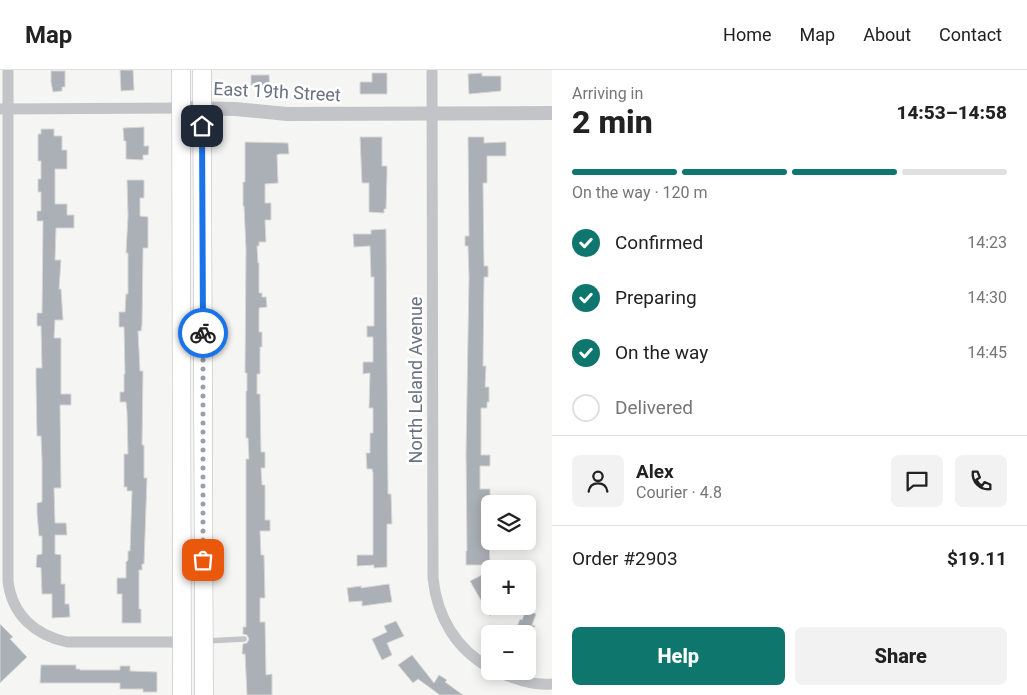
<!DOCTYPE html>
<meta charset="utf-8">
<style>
body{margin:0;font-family:Roboto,sans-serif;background:#f2f2f2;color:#222;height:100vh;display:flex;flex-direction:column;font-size:19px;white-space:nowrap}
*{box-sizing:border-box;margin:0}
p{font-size:16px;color:#767676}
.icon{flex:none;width:28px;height:28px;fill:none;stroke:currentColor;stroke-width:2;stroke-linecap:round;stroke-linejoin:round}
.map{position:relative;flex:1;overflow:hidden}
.drawer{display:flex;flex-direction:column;background:#fff;width:475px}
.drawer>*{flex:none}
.controls{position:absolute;left:481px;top:425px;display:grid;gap:10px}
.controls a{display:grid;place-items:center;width:55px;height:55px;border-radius:8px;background:#fff;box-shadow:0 2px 12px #0003;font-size:25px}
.pin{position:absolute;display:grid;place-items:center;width:42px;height:42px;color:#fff;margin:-21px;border-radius:10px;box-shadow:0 2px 8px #0006}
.courier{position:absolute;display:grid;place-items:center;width:50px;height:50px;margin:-25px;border:4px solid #1a73e8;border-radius:50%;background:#fff;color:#222;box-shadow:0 1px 6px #0007}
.summary em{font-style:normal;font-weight:800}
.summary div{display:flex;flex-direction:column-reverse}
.summary{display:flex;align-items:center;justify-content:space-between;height:85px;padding:0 20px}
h1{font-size:32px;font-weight:800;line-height:38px}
.bar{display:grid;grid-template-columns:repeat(4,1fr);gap:8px 5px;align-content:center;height:60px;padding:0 20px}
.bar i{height:6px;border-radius:4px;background:#e0e0e0}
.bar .current{background:#0f766e}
.bar p{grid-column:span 4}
.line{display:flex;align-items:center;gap:12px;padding:0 20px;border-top:1px solid #e0e0e0}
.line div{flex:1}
.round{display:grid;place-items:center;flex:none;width:52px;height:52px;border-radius:8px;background:#f2f2f2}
ol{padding:0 20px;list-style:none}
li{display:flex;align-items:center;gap:15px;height:55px}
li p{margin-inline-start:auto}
li .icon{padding:5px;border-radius:50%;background:#0f766e;color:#fff;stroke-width:4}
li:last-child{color:#767676}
li i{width:28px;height:28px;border:2px solid #e0e0e0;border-radius:50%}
.action{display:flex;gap:10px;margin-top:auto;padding:10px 20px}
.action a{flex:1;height:58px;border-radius:8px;background:#0f766e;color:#fff;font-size:20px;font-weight:800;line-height:58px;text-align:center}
.action a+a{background:#f2f2f2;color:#222}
header{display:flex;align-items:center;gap:30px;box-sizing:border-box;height:70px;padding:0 25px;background:#fff;border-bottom:1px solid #e0e0e0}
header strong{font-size:24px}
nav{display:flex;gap:28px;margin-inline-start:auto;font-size:18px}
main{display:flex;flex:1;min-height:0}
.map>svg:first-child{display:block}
.building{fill:#abafb6;stroke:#d7d7d5}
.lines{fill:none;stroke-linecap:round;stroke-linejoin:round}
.primary-casing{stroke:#b3b6ba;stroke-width:19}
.service{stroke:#c2c4c8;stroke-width:5.5}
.minor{stroke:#c2c4c8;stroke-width:11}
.tertiary{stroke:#c2c4c8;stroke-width:14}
.primary{stroke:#fff;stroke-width:18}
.done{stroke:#99a0a9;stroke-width:5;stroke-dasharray:0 9}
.route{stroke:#1a73e8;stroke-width:6}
.labels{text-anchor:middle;stroke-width:5;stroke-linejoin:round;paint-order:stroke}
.street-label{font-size:18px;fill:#687281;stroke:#fff}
</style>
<header>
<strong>Map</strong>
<nav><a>Home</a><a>Map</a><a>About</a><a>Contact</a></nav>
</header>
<main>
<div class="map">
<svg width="552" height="625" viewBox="0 0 552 625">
<rect width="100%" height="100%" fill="#f5f6f3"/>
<g class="building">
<path d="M120,0H133L134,20L121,21Z"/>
<path d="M51,1H65V17H62V21L53,22L51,12Z"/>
<path d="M372,3H387V24H360V12H372Z"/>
<path d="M482,3V6H501V21L469,24L468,4Z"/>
<path d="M251,5H269L270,21H259V15H251Z"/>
<path d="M144,57V76H149L148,85H143V90L126,89V71H124L123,58Z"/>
<path d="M41,59H54V66H62V80H67V99H55V134H67V145H74V158H56L55,190H61L59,219H61L63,250H55L54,268H61V324H71V335H60L61,418H54L55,453H66L67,465H55V484L61,485V514H65V534H69L70,547L52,548V524H42L41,498L36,497L37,485L42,484V466H39L37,443V433L42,432V390L41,366H37L36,312V298H42L41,256H37V243H42V241L43,151H37V141H41V122H38V109H41V91H38V64H41Z"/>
<path d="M360,67H382V96H387V104L386,139H384V143L369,142V113H362Z"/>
<path d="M468,67H484V73L506,72V86H487V113H483L484,196H488V207H484L483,296H486L485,317H489V332H487V338H481V385H490V396H480V419H490V431H488L490,495H466V481H467L466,384L469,207L468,176H465V166H469Z"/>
<path d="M245,72L288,73L289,84H279L277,85L278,113L265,114V133H271V150H265L266,172H259V176H257L258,193H259V223H262V227H266L267,237L259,238V262H262V277H260V304H257V324H260L261,382H265V398H261L262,415H265V450H270V461H260L261,485H264L265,528H260V552H265L266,605L272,604V625H247L245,584H242L243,574L247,573L249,569L247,565L243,564V557H246V389H249L248,368H246V321H247V303H245L246,179L244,136H243V112H245Z"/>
<path d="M127,110H144V128H140V146L148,147V178H143V182L142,255L141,261H138L140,301H143L142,375H144V408H147L144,494H142V500H139V539H141V553H122V524H117V508H126V492L128,490V481H130L132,421H127V417H124V384H128L127,342L126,332H120V322H124V304H125L124,257H119V242H125L126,224H128V183H126L128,146Z"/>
<path d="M386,159L388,424H391L392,454H387V497L374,498V495L357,496V485H373V403L372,399H367L366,383H370V363H373V338H369L370,303L363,304V292H373V267H367V256H374V207H371L370,176L354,177L353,164H371V160Z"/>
<path d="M482,505L490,519V546L470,511Z"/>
<path d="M389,514L392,532L362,536V531L349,532L347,518L361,516V518Z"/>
<path d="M526,540L536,544L532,555L535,556L532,564H514L520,549L522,550Z"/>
<path d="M396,551L404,566L387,573L392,585L382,590L372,569L387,562L384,556Z"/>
<path d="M0,554L13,567L10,569L27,587L0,613Z"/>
<path d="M412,585L434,613L439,605L447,610L445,612L463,625H440L418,609L413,613L398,595Z"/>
<path d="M41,595H76V599H80V600H120V596H130V601L157,602V622H143V619H120V613H40Z"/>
</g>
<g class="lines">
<g class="primary-casing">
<g id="primary">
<path d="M181,0L182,625"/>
<path d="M202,0L204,625"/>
</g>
</g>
<path class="service" d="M206,571L244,569"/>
<g class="minor">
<path d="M8,0V511C12,545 35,565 67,572H182"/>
<path d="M432,0L433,508C437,547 456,579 490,598"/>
<path d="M0,39L181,38"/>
<path d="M495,601C513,608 532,616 552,614"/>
</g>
<path class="tertiary" d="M181,38L235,39L287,44L552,43"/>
<use href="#primary" class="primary"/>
</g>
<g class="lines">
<path class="done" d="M203,263V490"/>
<path class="route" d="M202,56L203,263"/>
</g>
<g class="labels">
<g class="street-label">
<text transform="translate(277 22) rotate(3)" y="6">East 19th Street</text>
<text transform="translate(416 310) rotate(-90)" y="6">North Leland Avenue</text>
</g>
</g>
</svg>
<div class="controls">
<a><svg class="icon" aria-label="layers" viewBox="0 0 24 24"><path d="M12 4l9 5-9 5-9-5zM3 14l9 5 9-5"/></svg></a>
<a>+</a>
<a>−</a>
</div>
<div class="pin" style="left:203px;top:490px;background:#ea580c"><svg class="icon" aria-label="bag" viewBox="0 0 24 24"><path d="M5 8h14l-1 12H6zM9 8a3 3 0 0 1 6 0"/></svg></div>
<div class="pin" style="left:202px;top:56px;background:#1f2937"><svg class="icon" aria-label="home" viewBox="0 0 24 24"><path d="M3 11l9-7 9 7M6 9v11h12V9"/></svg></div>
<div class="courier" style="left:203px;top:263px"><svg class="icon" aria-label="bike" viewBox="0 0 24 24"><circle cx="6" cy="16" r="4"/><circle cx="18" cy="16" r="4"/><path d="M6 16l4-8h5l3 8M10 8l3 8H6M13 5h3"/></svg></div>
</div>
<section class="drawer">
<div class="summary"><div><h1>2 min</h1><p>Arriving in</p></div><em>14:53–14:58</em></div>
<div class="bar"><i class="current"></i><i class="current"></i><i class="current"></i><i></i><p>On the way · 120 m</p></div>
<ol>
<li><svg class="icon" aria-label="check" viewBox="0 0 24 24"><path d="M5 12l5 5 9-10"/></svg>Confirmed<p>14:23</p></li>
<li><svg class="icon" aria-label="check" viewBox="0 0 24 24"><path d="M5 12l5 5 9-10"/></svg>Preparing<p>14:30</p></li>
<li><svg class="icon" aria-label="check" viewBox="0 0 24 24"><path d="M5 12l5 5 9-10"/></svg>On the way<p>14:45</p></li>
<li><i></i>Delivered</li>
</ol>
<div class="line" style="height:90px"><a class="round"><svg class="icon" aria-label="person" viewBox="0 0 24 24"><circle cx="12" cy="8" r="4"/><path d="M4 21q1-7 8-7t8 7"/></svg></a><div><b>Alex</b><p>Courier · 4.8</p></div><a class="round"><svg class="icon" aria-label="chat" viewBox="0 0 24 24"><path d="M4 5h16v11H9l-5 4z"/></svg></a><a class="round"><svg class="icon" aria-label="phone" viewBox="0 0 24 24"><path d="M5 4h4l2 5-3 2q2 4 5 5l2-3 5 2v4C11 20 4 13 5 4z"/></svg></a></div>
<div class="line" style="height:65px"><div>Order #2903</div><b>$19.11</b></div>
<div class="action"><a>Help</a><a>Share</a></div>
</section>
</main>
